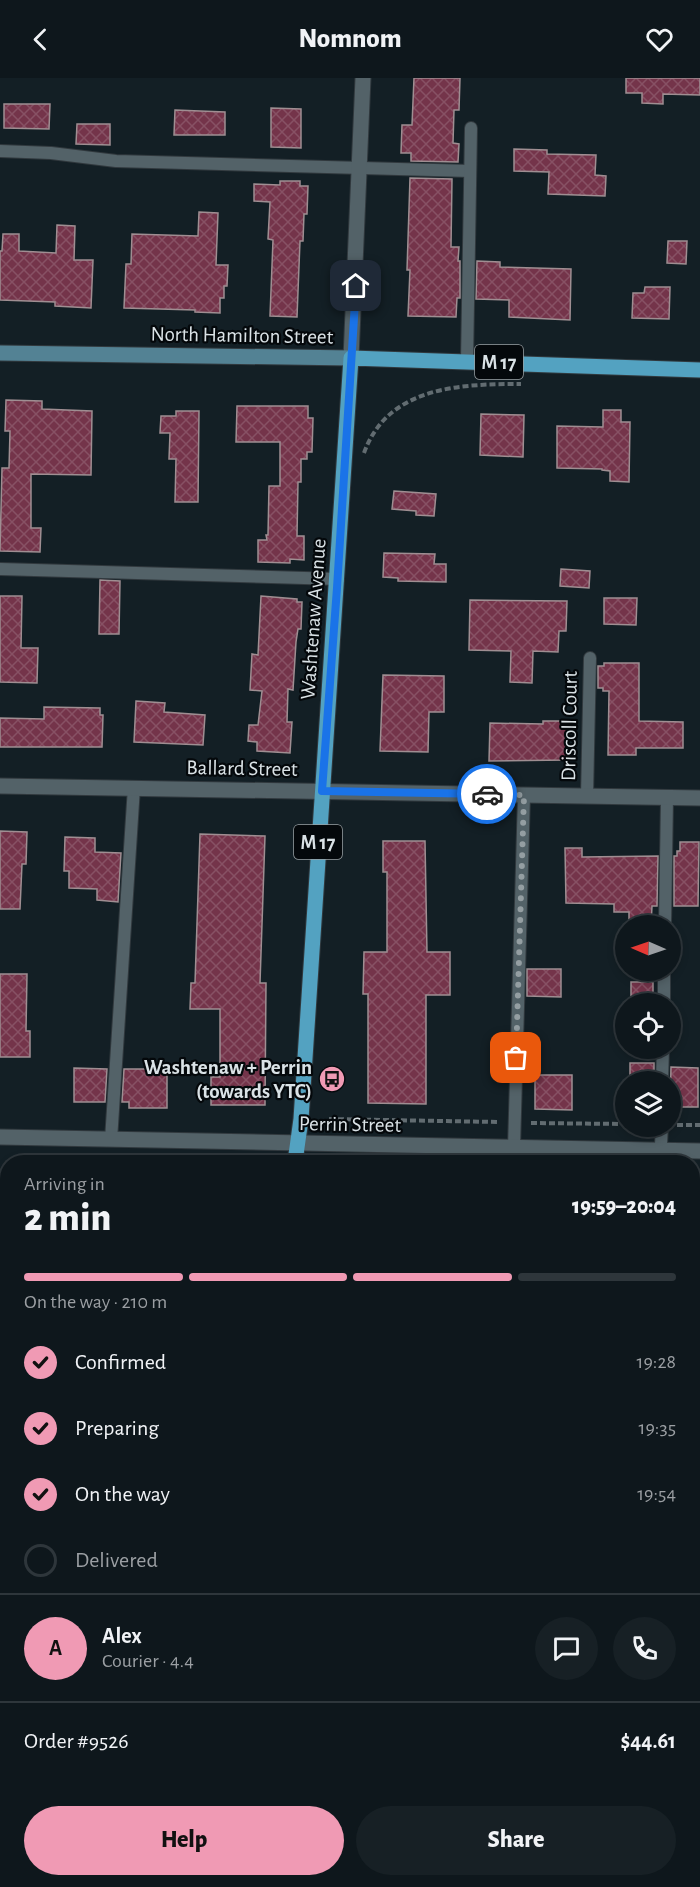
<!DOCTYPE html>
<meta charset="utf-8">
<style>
body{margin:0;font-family:"Alegreya Sans",sans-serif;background:#172025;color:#f1f3f6;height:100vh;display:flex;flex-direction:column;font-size:22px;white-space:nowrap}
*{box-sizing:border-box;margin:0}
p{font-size:20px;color:#9b9fa3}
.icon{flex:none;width:33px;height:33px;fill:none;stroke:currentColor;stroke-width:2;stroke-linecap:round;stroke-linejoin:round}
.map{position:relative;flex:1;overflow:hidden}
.drawer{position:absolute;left:0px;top:1077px;width:700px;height:732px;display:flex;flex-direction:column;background:#0e171c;border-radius:24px 24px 0 0;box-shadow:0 3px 9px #0003,0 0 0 2px #2e363b}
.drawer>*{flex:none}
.needle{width:39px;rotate:272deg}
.controls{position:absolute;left:615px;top:837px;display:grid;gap:12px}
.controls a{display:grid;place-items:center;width:66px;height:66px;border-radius:50%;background:#0e171c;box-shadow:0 3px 9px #0003,0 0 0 2px #2e363b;font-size:30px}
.pin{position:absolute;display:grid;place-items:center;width:51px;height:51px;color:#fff;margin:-26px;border-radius:12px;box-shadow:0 3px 9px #0006}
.courier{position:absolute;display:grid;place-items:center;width:60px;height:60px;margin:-30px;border:4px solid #1a73e8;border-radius:50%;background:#fff;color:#222;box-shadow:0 2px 8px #0007}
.head em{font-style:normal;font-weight:800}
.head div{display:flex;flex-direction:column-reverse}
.head{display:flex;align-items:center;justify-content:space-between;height:102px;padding:0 24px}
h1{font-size:39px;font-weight:800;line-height:45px}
.bar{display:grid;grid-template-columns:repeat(4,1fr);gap:9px 6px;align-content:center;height:72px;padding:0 24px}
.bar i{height:8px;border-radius:4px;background:#2e363b}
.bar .active{background:#f09ab4}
.bar p{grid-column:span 4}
.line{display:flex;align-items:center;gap:15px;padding:0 24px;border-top:2px solid #2e363b}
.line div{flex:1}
.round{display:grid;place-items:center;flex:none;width:63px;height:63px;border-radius:32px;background:#172025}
ol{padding:0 24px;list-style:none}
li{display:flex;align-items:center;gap:18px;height:66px}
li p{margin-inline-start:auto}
li .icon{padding:6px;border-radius:50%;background:#f09ab4;color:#111;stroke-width:4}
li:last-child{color:#9b9fa3}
li i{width:33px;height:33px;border:3px solid #2e363b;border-radius:50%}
.action{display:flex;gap:12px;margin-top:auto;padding:12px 24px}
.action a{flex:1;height:69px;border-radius:36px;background:#f09ab4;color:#111;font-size:24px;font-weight:800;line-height:69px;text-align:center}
.action a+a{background:#172025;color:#f1f3f6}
header{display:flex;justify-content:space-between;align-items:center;height:78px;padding:0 24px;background:#0e171c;font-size:27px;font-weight:800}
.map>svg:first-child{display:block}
.building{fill:url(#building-cross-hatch);stroke:#9f8e92;stroke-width:1.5}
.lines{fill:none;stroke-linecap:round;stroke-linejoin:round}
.service-casing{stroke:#31393e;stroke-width:14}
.minor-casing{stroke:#31393e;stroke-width:17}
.tertiary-casing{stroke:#31393e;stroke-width:17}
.secondary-casing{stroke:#31393e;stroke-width:17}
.primary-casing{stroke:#31393e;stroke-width:17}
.path{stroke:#626c71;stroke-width:4;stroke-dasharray:6 3;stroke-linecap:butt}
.service{stroke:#536268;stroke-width:12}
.minor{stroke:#536268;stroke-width:15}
.tertiary{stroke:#536268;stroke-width:15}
.secondary{stroke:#538294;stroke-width:15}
.primary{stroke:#53a2c1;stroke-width:15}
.done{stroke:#949ea2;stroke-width:6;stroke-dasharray:0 10.8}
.route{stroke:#1a73e8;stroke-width:8}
.labels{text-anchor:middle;stroke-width:4.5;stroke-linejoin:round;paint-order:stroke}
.shield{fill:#04080b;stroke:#9aa1a4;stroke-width:1.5}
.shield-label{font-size:20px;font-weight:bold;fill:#dae2e6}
.street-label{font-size:21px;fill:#dae2e6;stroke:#04080b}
.poi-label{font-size:21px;font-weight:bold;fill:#dae2e6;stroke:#04080b;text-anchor:end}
</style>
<header><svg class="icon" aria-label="back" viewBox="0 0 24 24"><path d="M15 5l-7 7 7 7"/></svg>Nomnom<svg class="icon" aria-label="heart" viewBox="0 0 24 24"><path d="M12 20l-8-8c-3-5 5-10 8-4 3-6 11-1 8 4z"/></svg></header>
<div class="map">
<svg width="700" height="1809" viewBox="0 0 700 1809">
<defs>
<pattern id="building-cross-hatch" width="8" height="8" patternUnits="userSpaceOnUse" patternTransform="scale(1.5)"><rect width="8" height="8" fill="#74344a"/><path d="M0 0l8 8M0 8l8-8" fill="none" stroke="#875164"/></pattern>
</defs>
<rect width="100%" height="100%" fill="#131f25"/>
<g class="building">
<path d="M414,0H460L459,32H454L453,65L459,66L458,84L411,83V75H401L402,47H412Z"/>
<path d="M626,0H700V17L663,16V26L642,25V15H626Z"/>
<path d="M4,26H50L49,51L4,50Z"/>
<path d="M271,30L301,31V70L271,69Z"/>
<path d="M175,32L225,34V57H174Z"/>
<path d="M77,46H110V67L76,66Z"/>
<path d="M514,71L547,72V76L596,77L595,97L606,98L605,118L548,116L549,94L514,93Z"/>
<path d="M410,100L452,101L451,169H459L458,183H460V220H457L456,239L408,238L410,192H407Z"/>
<path d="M280,103H300V108H308L307,136H304L303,163H300L297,239L270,238L273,162L268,161L270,124L254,123V106L280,107Z"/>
<path d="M199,134L218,135L216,187H228L227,208H224V220H220V235L195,234V232L124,230L126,186H131L132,156L198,158Z"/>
<path d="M57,147L75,148L74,182H93L91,230L55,228V224L0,222V173H2L3,156H19V173L56,175Z"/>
<path d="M668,163H687L686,186L667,185Z"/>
<path d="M477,183L500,184V189L571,191L570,242L509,239V222L476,221Z"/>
<path d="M645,209H670L669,241L632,240L633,215H644Z"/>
<path d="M6,322L42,323V331L92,333L91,397L31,396V450H41L40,474L0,473L2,390H9L10,353H5Z"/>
<path d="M237,328H308V340H313L312,374H307V381H301V404H298L297,458H304V482L290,481V485L258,484V462H267L266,457H268L269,408H280V364H236Z"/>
<path d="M603,332H621V344H630L629,404L610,403V393L602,392V391L557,390V348L603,349Z"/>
<path d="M176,333H199L198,424H175L176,381H169L170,355H160L161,338H176Z"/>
<path d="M481,336L524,337L523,379L480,377Z"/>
<path d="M394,413L436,416L434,438L416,437V433L392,431Z"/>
<path d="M384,475L435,476L434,486H446V504L398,503V500L383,499Z"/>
<path d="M561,491L590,493L589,510L560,508Z"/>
<path d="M100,502L120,503L119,556H99Z"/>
<path d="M0,518H22L21,570H38L37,605L0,604Z"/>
<path d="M261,518L297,521V524H302L301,551H298L296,564L293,612L288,611L287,644H292L290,675L257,673V664L248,663L249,647H258L262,613L250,612L252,576L258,577Z"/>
<path d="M604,520H637L636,547L604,546Z"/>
<path d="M470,522L567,523L566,553H559L558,574L533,573L532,605L510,604L511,573L469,572Z"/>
<path d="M604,585H639V643L683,644V670H636V677H608L609,613H603V610H598V588H604Z"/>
<path d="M383,597L444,598V634H429L428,674L380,673Z"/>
<path d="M136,623L165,625L164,634L205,637L203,667L134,664Z"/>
<path d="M44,629L100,630V637H103L102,669H0V640L44,641Z"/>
<path d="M543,643H567L566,682L489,683L490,645L543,646Z"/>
<path d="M0,753L27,754L26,786H22L20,831H0Z"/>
<path d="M200,756L265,758L260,905H266L265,1027H211V999H220V931H190L191,905H195Z"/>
<path d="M65,759L95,760V774L121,775L118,824L97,822V811L69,810V793H64Z"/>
<path d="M383,763H425L427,874H450V917H426V1026L368,1025V916H363L364,874H387V794H383Z"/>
<path d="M680,764H699L698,828H674V778H677V773H680Z"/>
<path d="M565,770H582V779L658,778L657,828H652L651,848H629V834H614V826L566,825Z"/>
<path d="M527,891H561V919L527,918Z"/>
<path d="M0,896H27L26,953H30V979H0Z"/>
<rect x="631" y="904" width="22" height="21"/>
<rect x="630" y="985" width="24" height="19"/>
<path d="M671,989L698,990V1029H670Z"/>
<path d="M74,990L107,991L105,1024H74Z"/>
<path d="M124,991H167V1030H129V1024H122Z"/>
<path d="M535,997H572V1032L535,1031Z"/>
</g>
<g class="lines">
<g class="service-casing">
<g id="service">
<path d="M0,73L51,75L116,83L470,93"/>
<path d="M467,283L471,50"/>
<path d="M0,491L338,501"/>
<path d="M587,718L590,580"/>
<path d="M665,848L667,720"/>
<path d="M664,926V892"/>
<path d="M662,1004L663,970"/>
<path d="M111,1062L134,709"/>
<path d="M514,1070L524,717"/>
<path d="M660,1084L662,1048"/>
</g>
</g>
<g class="minor-casing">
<g id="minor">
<path d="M0,1059L700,1073"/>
<path d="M0,1450L8,1451"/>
<path d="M0,1800H8"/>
<path d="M64,1802L152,1803L389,1802"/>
<path d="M616,1802H700"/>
</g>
</g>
<g class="tertiary-casing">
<g id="tertiary">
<path d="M351,280L363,0"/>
<path d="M0,708L700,720"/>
</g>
</g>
<g class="secondary-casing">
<path id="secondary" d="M0,275L351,280"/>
</g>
<g class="primary-casing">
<g id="primary">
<path d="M295,1084L301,1041L351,280L700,292"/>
<path d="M0,1620L8,1608"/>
</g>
</g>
<g class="path">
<path d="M364,375C388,308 461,306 521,306"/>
<path d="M329,1041L499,1044"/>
<path d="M531,1045L626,1046"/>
<path d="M677,1047H700"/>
<path d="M693,1466H700"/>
<path d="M0,1656L8,1644"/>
</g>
<use href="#service" class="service"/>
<use href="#minor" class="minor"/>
<use href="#tertiary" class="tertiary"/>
<use href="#secondary" class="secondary"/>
<use href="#primary" class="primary"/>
</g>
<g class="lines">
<path class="done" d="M487,716L524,717L516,980"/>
<path class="route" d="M356,208L337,510L322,713L487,716"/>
</g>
<defs>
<g id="bus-disc" transform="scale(1.35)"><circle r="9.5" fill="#f09ab4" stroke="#04080b"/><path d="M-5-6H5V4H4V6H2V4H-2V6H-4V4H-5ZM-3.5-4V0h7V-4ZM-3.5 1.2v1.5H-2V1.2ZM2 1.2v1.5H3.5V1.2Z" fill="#111"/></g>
</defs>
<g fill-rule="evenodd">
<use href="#bus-disc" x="332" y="1001"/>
</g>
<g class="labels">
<g class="shield">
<rect x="475" y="267" width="48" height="34" rx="4.5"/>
<rect x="294" y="747" width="48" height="34" rx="4.5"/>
</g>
<g class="shield-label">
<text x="499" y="291">M 17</text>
<text x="318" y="771">M 17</text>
</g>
<g class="street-label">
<text transform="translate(242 257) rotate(1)" y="7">North Hamilton Street</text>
<text transform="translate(313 541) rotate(-86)" y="7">Washtenaw Avenue</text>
<text transform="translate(569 648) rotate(-89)" y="7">Driscoll Court</text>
<text transform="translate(242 690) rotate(1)" y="7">Ballard Street</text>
<text transform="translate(350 1046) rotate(1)" y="7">Perrin Street</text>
</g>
<g class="poi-label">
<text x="312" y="996">Washtenaw + Perrin<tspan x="312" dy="24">(towards YTC)</tspan></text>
</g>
</g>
</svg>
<div class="controls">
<a><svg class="needle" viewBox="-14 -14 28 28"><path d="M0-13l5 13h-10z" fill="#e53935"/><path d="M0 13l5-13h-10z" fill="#9b9fa3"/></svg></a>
<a><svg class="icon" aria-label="locate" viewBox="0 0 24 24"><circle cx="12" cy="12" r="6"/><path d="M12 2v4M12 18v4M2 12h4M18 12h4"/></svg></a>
<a><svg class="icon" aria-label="layers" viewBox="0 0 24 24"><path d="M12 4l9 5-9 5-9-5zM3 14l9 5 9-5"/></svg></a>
</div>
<div class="pin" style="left:516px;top:980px;background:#ea580c"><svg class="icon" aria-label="bag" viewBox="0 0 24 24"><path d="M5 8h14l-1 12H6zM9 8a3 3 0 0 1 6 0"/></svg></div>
<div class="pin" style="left:356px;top:208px;background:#1f2937"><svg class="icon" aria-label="home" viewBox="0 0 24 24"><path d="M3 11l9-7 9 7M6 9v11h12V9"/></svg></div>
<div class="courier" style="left:487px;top:716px"><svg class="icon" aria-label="car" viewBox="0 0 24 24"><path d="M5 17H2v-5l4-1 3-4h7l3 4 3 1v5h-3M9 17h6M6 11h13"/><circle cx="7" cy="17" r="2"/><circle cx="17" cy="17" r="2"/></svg></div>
<section class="drawer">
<div class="head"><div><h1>2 min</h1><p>Arriving in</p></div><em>19:59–20:04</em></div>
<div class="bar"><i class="active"></i><i class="active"></i><i class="active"></i><i></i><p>On the way · 210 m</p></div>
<ol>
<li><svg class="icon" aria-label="check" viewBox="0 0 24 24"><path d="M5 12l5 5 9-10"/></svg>Confirmed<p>19:28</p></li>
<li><svg class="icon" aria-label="check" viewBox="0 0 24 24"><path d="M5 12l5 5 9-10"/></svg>Preparing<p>19:35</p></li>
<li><svg class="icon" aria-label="check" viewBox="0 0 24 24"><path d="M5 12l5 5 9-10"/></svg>On the way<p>19:54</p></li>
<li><i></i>Delivered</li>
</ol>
<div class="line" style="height:108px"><b class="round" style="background:#f09ab4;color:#111">A</b><div><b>Alex</b><p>Courier · 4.4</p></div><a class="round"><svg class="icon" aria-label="chat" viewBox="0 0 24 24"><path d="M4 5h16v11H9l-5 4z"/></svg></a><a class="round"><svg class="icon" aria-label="phone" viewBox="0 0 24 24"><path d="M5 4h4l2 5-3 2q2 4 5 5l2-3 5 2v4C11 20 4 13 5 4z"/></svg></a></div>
<div class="line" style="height:78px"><div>Order #9526</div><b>$44.61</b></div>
<div class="action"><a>Help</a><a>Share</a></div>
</section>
</div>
